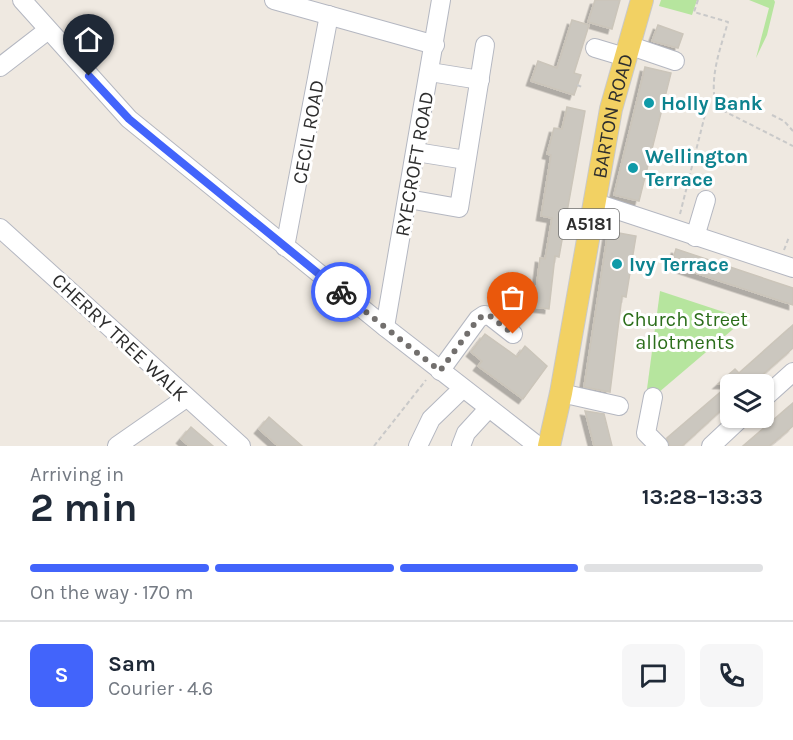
<!DOCTYPE html>
<meta charset="utf-8">
<style>
body{margin:0;font-family:Karla,sans-serif;background:#f6f6f7;color:#1f2937;height:100vh;display:flex;flex-direction:column;font-size:22px;white-space:nowrap}
*{box-sizing:border-box;margin:0}
p{font-size:20px;color:#747a83}
.icon{flex:none;width:33px;height:33px;fill:none;stroke:currentColor;stroke-width:2;stroke-linecap:round;stroke-linejoin:round}
.map{position:relative;height:446px;overflow:hidden}
.details{display:flex;flex-direction:column;background:#fff;flex:1}
.details>*{flex:none}
.controls{position:absolute;left:720px;top:374px;display:grid;gap:12px}
.controls a{display:grid;place-items:center;width:54px;height:54px;border-radius:9px;background:#fff;box-shadow:0 2px 4px #0004;font-size:30px}
.pin{position:absolute;display:grid;place-items:center;width:51px;height:51px;color:#fff;margin:-62px -26px;border-radius:50% 50% 50% 0;rotate:-45deg;box-shadow:0 0 6px #0007}
.pin .icon{rotate:45deg}
.courier{position:absolute;display:grid;place-items:center;width:60px;height:60px;margin:-30px;border:4px solid #4264fb;border-radius:50%;background:#fff;color:#222;box-shadow:0 2px 8px #0007}
.head em{font-style:normal;font-weight:700}
.head div{display:flex;flex-direction:column-reverse}
.head{display:flex;align-items:center;justify-content:space-between;height:102px;padding:0 30px}
h1{font-size:39px;font-weight:700;line-height:45px}
.bar{display:grid;grid-template-columns:repeat(4,1fr);gap:9px 6px;align-content:center;height:72px;padding:0 30px}
.bar i{height:8px;border-radius:4px;background:#e0e1e3}
.bar .selected{background:#4264fb}
.bar p{grid-column:span 4}
.line{display:flex;align-items:center;gap:15px;padding:0 30px;border-top:2px solid #e0e1e3}
.line div{flex:1}
.round{display:grid;place-items:center;flex:none;width:63px;height:63px;border-radius:9px;background:#f6f6f7}
.map>svg:first-child{display:block}
.green{fill:#b6e59e}
.building{fill:#cbc7bf;stroke:#cbc5ba;stroke-width:1.5;filter:url(#shadow)}
.lines{fill:none;stroke-linecap:round;stroke-linejoin:round}
.minor-casing{stroke:#b4b7c1;stroke-width:20}
.major-casing{stroke:#c9c9c9;stroke-width:24}
.path{stroke:#c9c9c9;stroke-width:2;stroke-dasharray:4.5 3;stroke-linecap:butt}
.minor{stroke:#fff;stroke-width:18}
.major{stroke:#f2d163;stroke-width:22}
.done{stroke:#726f6d;stroke-width:6;stroke-dasharray:0 10.8}
.route{stroke:#4264fb;stroke-width:8}
.culture-dot{fill:#0f9aa8;stroke:#fff;stroke-width:2}
.labels{text-anchor:middle;stroke-width:6;stroke-linejoin:round;paint-order:stroke}
.shield{fill:#fff;stroke:#6d6d6d;stroke-width:1.5}
.shield-label{font-size:18px;font-weight:bold;fill:#2e2e2e}
.culture-label{font-size:20px;font-weight:bold;fill:#0d838f;stroke:#fff;text-anchor:start}
.street-label{font-size:20px;fill:#2e2e2e;stroke:#fff}
.park-label{font-size:20px;fill:#2c6e1b;stroke:#fff}
</style>
<div class="map">
<svg width="793" height="446" viewBox="0 0 793 446">
<defs>
<filter id="shadow"><feDropShadow dx="-4.5" dy="4.5" stdDeviation="0" flood-color="#0004"/></filter>
</defs>
<rect width="100%" height="100%" fill="#efe9e1"/>
<g class="green">
<path d="M661,0H697L692,15L659,6Z"/>
<path d="M749,0H774L775,2L767,35L756,58L769,8Z"/>
<path d="M660,291L745,319L645,404Z"/>
</g>
<g class="building">
<path d="M595,0H620L612,29L588,22Z"/>
<path d="M572,20L589,25L574,73L581,75L574,95L531,81L538,61L557,68Z"/>
<path d="M658,25L683,34L678,48L652,41Z"/>
<path d="M645,67L671,73L639,201L614,195Z"/>
<path d="M567,107L585,111L559,257L555,256L549,309L534,307L540,258L545,259L552,218L541,216L551,155L547,154L554,128L562,129Z"/>
<path d="M608,231L636,236L626,297L622,296L610,392L584,387Z"/>
<path d="M676,249L793,288V305L671,265Z"/>
<path d="M793,325V348L752,384H718L735,369L739,373Z"/>
<path d="M485,334L517,357L525,346L547,366L523,399L478,366L482,361L471,352Z"/>
<path d="M730,384V402L682,446H670L667,438Z"/>
<path d="M793,403V426L785,433L769,446H743Z"/>
<path d="M585,411L604,414L612,446H594Z"/>
<path d="M269,417L302,446H278L259,429Z"/>
<path d="M191,427L213,446H189L181,439Z"/>
</g>
<g class="lines">
<g class="minor-casing">
<g id="minor">
<path d="M22,0L129,119L385,327L538,446"/>
<path d="M274,0L435,45"/>
<path d="M628,45L675,61"/>
<path d="M595,48L625,57"/>
<path d="M0,67L48,30"/>
<path d="M430,72L480,80"/>
<path d="M416,152L466,160"/>
<path d="M408,199L459,208L485,45"/>
<path d="M593,202L793,268"/>
<path d="M0,228L241,446"/>
<path d="M695,237L706,200"/>
<path d="M285,247L329,15"/>
<path d="M385,327L441,0"/>
<path d="M440,371L478,319L484,315L490,316L513,334"/>
<path d="M561,393L619,406"/>
<path d="M653,397L646,433L659,446"/>
<path d="M764,398L793,372"/>
<path d="M117,446L186,398"/>
<path d="M418,446L431,419L462,389"/>
<path d="M461,446L466,433L488,409"/>
<path d="M711,446L742,417"/>
</g>
</g>
<g class="major-casing">
<g id="major">
<path id="s1" d="M549,446L561,393L611,109L642,0"/>
</g>
</g>
<g class="path">
<path d="M698,0L694,12L728,22C720,50 709,77 716,107L793,146"/>
<path d="M577,85L582,87"/>
<path d="M772,115L784,121L793,131"/>
<path d="M680,214L709,99"/>
<path d="M784,250L789,237"/>
<path d="M374,446L426,380"/>
</g>
<use href="#minor" class="minor"/>
<use href="#major" class="major"/>
</g>
<g class="lines">
<path class="done" d="M341,292L440,371L478,319L484,315L490,316L513,334"/>
<path class="route" d="M89,76L129,119L158,143L341,292"/>
</g>
<g class="culture-dot">
<circle cx="649" cy="103" r="6"/>
<circle cx="633" cy="168" r="6"/>
<circle cx="617" cy="264" r="6"/>
</g>
<g class="labels">
<rect class="shield" x="559" y="209" width="60" height="30" rx="4.5"/>
<g class="shield-label">
<text x="589" y="230">A5181</text>
</g>
<g class="culture-label">
<text x="661" y="110">Holly Bank</text>
<text x="645" y="163">Wellington<tspan x="645" dy="23">Terrace</tspan></text>
<text x="629" y="271">Ivy Terrace</text>
</g>
<g class="street-label">
<text dy="7" stroke="none"><textPath href="#s1" startOffset="336">BARTON ROAD</textPath></text>
<text transform="translate(308 132) rotate(-80)" y="7">CECIL ROAD</text>
<text transform="translate(414 164) rotate(-80)" y="7">RYECROFT ROAD</text>
<text transform="translate(120 337) rotate(43)" y="7">CHERRY TREE WALK</text>
</g>
<g class="park-label">
<text x="685" y="326">Church Street<tspan x="685" dy="23">allotments</tspan></text>
</g>
</g>
</svg>
<div class="controls">
<a><svg class="icon" aria-label="layers" viewBox="0 0 24 24"><path d="M12 4l9 5-9 5-9-5zM3 14l9 5 9-5"/></svg></a>
</div>
<div class="pin" style="left:513px;top:334px;background:#ea580c"><svg class="icon" aria-label="bag" viewBox="0 0 24 24"><path d="M5 8h14l-1 12H6zM9 8a3 3 0 0 1 6 0"/></svg></div>
<div class="pin" style="left:89px;top:76px;background:#1f2937"><svg class="icon" aria-label="home" viewBox="0 0 24 24"><path d="M3 11l9-7 9 7M6 9v11h12V9"/></svg></div>
<div class="courier" style="left:341px;top:292px"><svg class="icon" aria-label="bike" viewBox="0 0 24 24"><circle cx="6" cy="16" r="4"/><circle cx="18" cy="16" r="4"/><path d="M6 16l4-8h5l3 8M10 8l3 8H6M13 5h3"/></svg></div>
</div>
<section class="details">
<div class="head"><div><h1>2 min</h1><p>Arriving in</p></div><em>13:28–13:33</em></div>
<div class="bar"><i class="selected"></i><i class="selected"></i><i class="selected"></i><i></i><p>On the way · 170 m</p></div>
<div class="line" style="height:108px"><b class="round" style="background:#4264fb;color:#fff">S</b><div><b>Sam</b><p>Courier · 4.6</p></div><a class="round"><svg class="icon" aria-label="chat" viewBox="0 0 24 24"><path d="M4 5h16v11H9l-5 4z"/></svg></a><a class="round"><svg class="icon" aria-label="phone" viewBox="0 0 24 24"><path d="M5 4h4l2 5-3 2q2 4 5 5l2-3 5 2v4C11 20 4 13 5 4z"/></svg></a></div>
</section>
